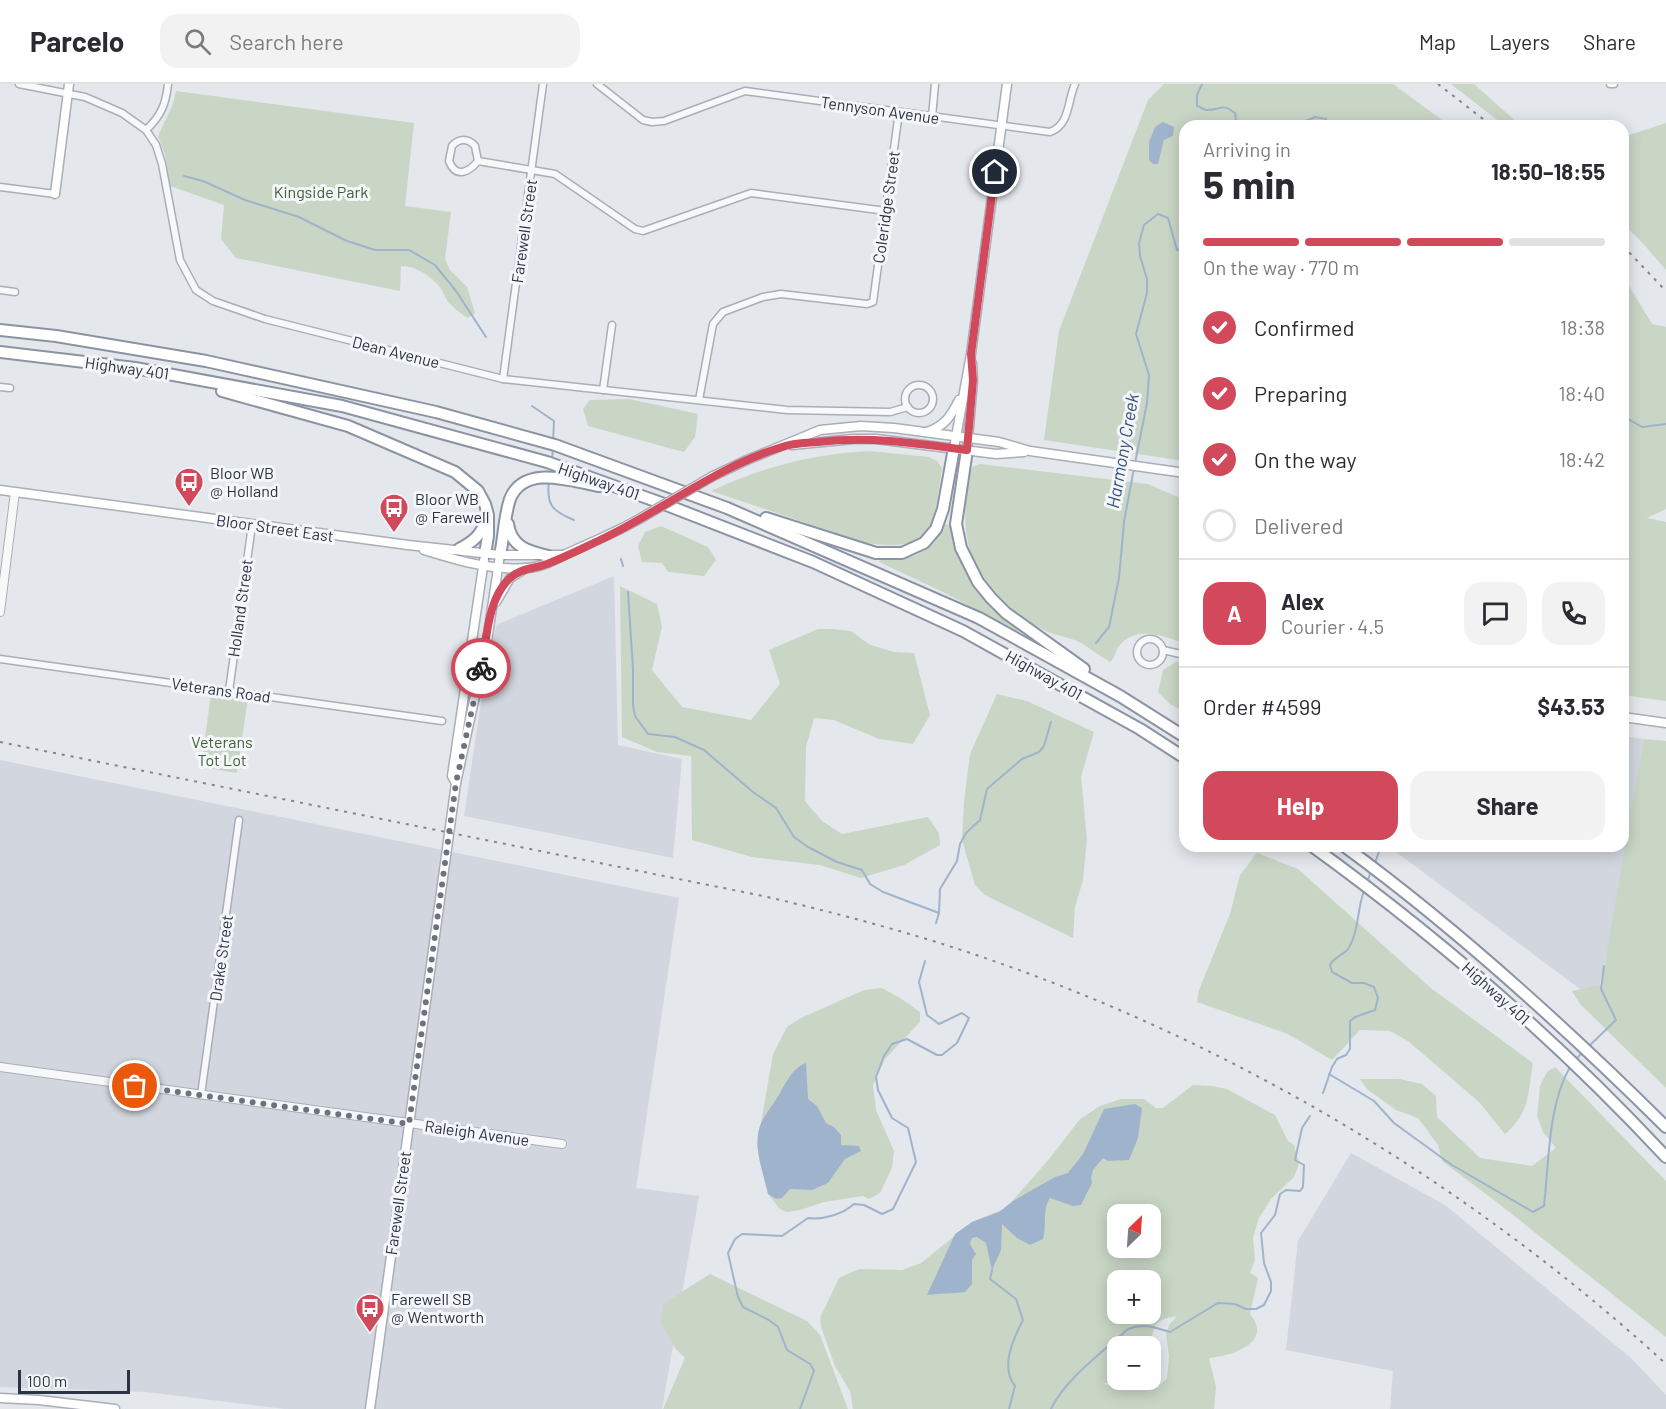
<!DOCTYPE html>
<meta charset="utf-8">
<style>
body{margin:0;font-family:Barlow,sans-serif;background:#f2f2f3;color:#2b2b33;height:100vh;display:flex;flex-direction:column;font-size:22px;white-space:nowrap}
*{box-sizing:border-box;margin:0}
p{font-size:20px;color:#7c7c81}
.icon{flex:none;width:33px;height:33px;fill:none;stroke:currentColor;stroke-width:2;stroke-linecap:round;stroke-linejoin:round}
.map{position:relative;flex:1;overflow:hidden}
.sheet{position:absolute;left:1179px;top:36px;width:450px;height:732px;display:flex;flex-direction:column;background:#fff;border-radius:18px;box-shadow:0 3px 15px #0003}
.sheet>*{flex:none}
.needle{width:39px;rotate:25deg}
.controls{position:absolute;left:1107px;top:1120px;display:grid;gap:12px}
.controls a{display:grid;place-items:center;width:54px;height:54px;border-radius:12px;background:#fff;box-shadow:0 3px 15px #0003;font-size:30px}
.scale{position:absolute;left:18px;bottom:15px;width:112px;box-sizing:border-box;padding-left:6px;border:3px solid #2b3445;border-top:0;font-size:16px;line-height:21px;white-space:nowrap;color:#2b3445;-webkit-text-stroke:4px #f4f6f9;paint-order:stroke}
.pin{position:absolute;display:grid;place-items:center;width:51px;height:51px;color:#fff;margin:-26px;border:3px solid #fff;border-radius:50%;box-shadow:0 2px 6px #0007}
.courier{position:absolute;display:grid;place-items:center;width:60px;height:60px;margin:-30px;border:4px solid #d1495b;border-radius:50%;background:#fff;color:#222;box-shadow:0 2px 8px #0007}
.head em{font-style:normal;font-weight:700}
.head div{display:flex;flex-direction:column-reverse}
.head{display:flex;align-items:center;justify-content:space-between;height:102px;padding:0 24px}
h1{font-size:39px;font-weight:700;line-height:45px}
.bar{display:grid;grid-template-columns:repeat(4,1fr);gap:9px 6px;align-content:center;height:72px;padding:0 24px}
.bar i{height:8px;border-radius:4px;background:#e1e1e2}
.bar .selected{background:#d1495b}
.bar p{grid-column:span 4}
.line{display:flex;align-items:center;gap:15px;padding:0 24px;border-top:2px solid #e1e1e2}
.line div{flex:1}
.round{display:grid;place-items:center;flex:none;width:63px;height:63px;border-radius:18px;background:#f2f2f3}
ol{padding:0 24px;list-style:none}
li{display:flex;align-items:center;gap:18px;height:66px}
li p{margin-inline-start:auto}
li .icon{padding:6px;border-radius:50%;background:#d1495b;color:#fff;stroke-width:4}
li:last-child{color:#7c7c81}
li i{width:33px;height:33px;border:3px solid #e1e1e2;border-radius:50%}
.primary-button{display:flex;gap:12px;margin-top:auto;padding:12px 24px}
.primary-button a{flex:1;height:69px;border-radius:18px;background:#d1495b;color:#fff;font-size:24px;font-weight:700;line-height:69px;text-align:center}
.primary-button a+a{background:#f2f2f3;color:#2b2b33}
header{display:flex;align-items:center;gap:36px;box-sizing:border-box;height:84px;padding:0 30px;background:#fff;border-bottom:2px solid #e1e1e2}
header strong{font-size:28px}
nav{display:flex;gap:33px;margin-inline-start:auto;font-size:21px}
.search{width:420px;height:54px;background:#f2f2f3;display:flex;align-items:center;gap:15px;box-sizing:border-box;padding:0 21px;border-radius:18px;color:#7c7c81;font-size:22px}
.map>svg:first-child{display:block}
.built{fill:#d2d6de}
.green{fill:#c9d6c5;fill-rule:evenodd}
.water{fill:#9fb4cc}
.lines{fill:none;stroke-linecap:round;stroke-linejoin:round}
.stream{stroke:#9fb4cc;stroke-width:2}
.minor-casing{stroke:#a9aeb7;stroke-width:9}
.tertiary-casing{stroke:#a9aeb7;stroke-width:10}
.secondary-casing{stroke:#a9aeb7;stroke-width:11}
.motorway-casing{stroke:#8b94a3;stroke-width:14}
.minor{stroke:#f7f8fa;stroke-width:6}
.tertiary{stroke:#f7f8fa;stroke-width:8}
.secondary{stroke:#fff;stroke-width:8}
.motorway{stroke:#fff;stroke-width:10}
.rail{stroke:#7d8696;stroke-width:2;stroke-dasharray:3 6;stroke-linecap:butt}
.secondary-bridge-casing{stroke:#a9aeb7;stroke-width:11;stroke-linecap:butt}
.secondary-bridge{stroke:#fff;stroke-width:8}
.done{stroke:#6c737f;stroke-width:6;stroke-dasharray:0 10.8}
.route{stroke:#d1495b;stroke-width:8}
.labels{text-anchor:middle;stroke-width:6;stroke-linejoin:round;paint-order:stroke}
.street-label{font-size:16px;fill:#2b3445;stroke:#f4f6f9}
.park-label{font-size:16px;fill:#3f6138;stroke:#f4f6f9}
.poi-label{font-size:16px;fill:#2b3445;stroke:#f4f6f9;text-anchor:start}
.water-label{font-size:18px;font-style:italic;fill:#34527a;stroke:#f4f6f9}
</style>
<header>
<strong>Parcelo</strong>
<div class="search"><svg class="icon" aria-label="search" viewBox="0 0 24 24"><circle cx="10" cy="10" r="6"/><path d="M15 15l6 6"/></svg>Search here</div>
<nav><a>Map</a><a>Layers</a><a>Share</a></nav>
</header>
<div class="map">
<svg width="1666" height="1325" viewBox="0 0 1666 1325">
<rect width="100%" height="100%" fill="#e4e7ec"/>
<g class="built">
<path d="M614,492L618,661L682,675L673,774L464,732L484,598L496,541Z"/>
<path d="M1623,652L1644,655L1612,844L1596,917L1388,762H1623Z"/>
<path d="M0,676L679,814L636,1104L699,1112L662,1325H285L146,1308L0,1303Z"/>
<path d="M1351,1069L1445,1121L1631,1274L1666,1311V1325H1390L1393,1287L1286,1266L1298,1157Z"/>
</g>
<g class="green">
<path d="M1164,0H1393L1450,42H1185V377L1044,356L1059,247L1148,16Z"/>
<path d="M1451,0H1474L1521,42H1505Z"/>
<path d="M176,7L414,39L405,122L451,128L445,175L450,186L467,203L475,229L468,234C461,230 455,225 449,219C445,214 443,207 439,202C429,191 416,182 401,182L400,207L236,174L221,155L224,121L170,102L165,71L158,52L173,20Z"/>
<path d="M1666,39V186L1640,156L1623,140V53Z"/>
<path d="M1623,192L1652,240L1666,243V425L1647,434L1666,438V617L1623,611Z"/>
<path d="M629,315L698,330L695,353L684,368L588,342L583,325L590,316Z"/>
<path d="M869,367L929,373L937,377L942,384C933,441 936,469 866,459L711,407C763,383 812,370 869,367Z"/>
<path d="M980,380L1148,400L1185,416V559C1164,553 1136,540 1119,562C1115,567 1116,573 1110,578C1099,572 1089,563 1079,558C1069,553 1058,552 1048,548C1017,534 980,498 970,466C962,440 965,409 972,383Z"/>
<path d="M945,440L952,442C965,494 976,511 1019,544V548L943,508L879,478L880,475C911,477 932,470 945,440Z"/>
<path d="M661,442L708,463L716,476L704,492L668,488L662,479L642,478L638,462L645,448Z"/>
<path d="M620,502L657,520L662,543L652,586L682,623L751,636L780,600L769,566L818,545H832L851,547L870,561L894,568L914,569L930,631L913,660L879,655L834,636L814,634L806,663L805,717L822,737L842,750L928,733L939,749L940,761L904,781L861,794L820,781L752,773L692,756L691,672L657,668L622,653Z"/>
<path d="M1176,578L1185,580V628L1170,620L1158,608L1163,586Z"/>
<path d="M211,610L248,614L237,689L201,683Z"/>
<path d="M997,610L1027,617L1094,648L1081,693L1087,755L1083,796L1075,823L1073,854L985,811L975,801L962,756L964,718L970,670Z"/>
<path d="M1644,655L1666,657V1004L1580,920L1572,907L1601,901Z"/>
<path d="M1257,769L1298,785L1432,905L1533,979C1528,1009 1530,1029 1505,1050L1479,1018L1408,957L1390,947L1360,946L1332,976L1288,950L1197,918L1199,906L1230,830L1240,791Z"/>
<path d="M882,904L900,914L920,928V938L885,975L873,1001L876,1026L894,1067L892,1084L880,1109L869,1115L863,1112L824,1118L800,1126L787,1128L780,1125L768,1110L757,1062L773,970L787,943L801,934L864,906Z"/>
<path d="M1555,983L1666,1097V1253L1498,1119L1442,1077L1438,1061L1418,1034L1396,1026L1367,1005L1360,995H1399L1422,1000L1436,1012L1437,1033L1480,1074L1532,1082L1556,1064L1543,1048L1537,1032L1540,1002L1547,988Z"/>
<path d="M1193,1001L1212,1002L1227,1005L1275,1031L1288,1057L1294,1061L1299,1080L1294,1093L1271,1115L1259,1134L1253,1154L1255,1176L1250,1189L1258,1194L1250,1230C1274,1259 1231,1272 1209,1274L1216,1303L1214,1325H853L850,1307L835,1282L821,1243L820,1234L839,1194L859,1185L902,1186L921,1179L972,1138L1006,1124L1050,1074L1080,1035L1100,1022L1121,1015H1144L1156,1024H1163ZM1118,1131H1150V1164H1118ZM1118,1197H1150V1230H1118ZM1177,1232L1169,1241L1166,1250L1169,1272L1167,1294L1157,1304L1137,1305L1102,1300L1114,1297H1133L1118,1296V1263H1148C1158,1241 1149,1237 1177,1232Z"/>
<path d="M710,1190L807,1237L820,1251L848,1325H663L685,1274L675,1264L661,1239L663,1220Z"/>
</g>
<g class="water">
<path d="M1163,38L1174,43L1173,52L1164,56L1158,80H1153L1149,76V58L1155,43Z"/>
<path d="M806,979L808,1015L817,1022L826,1039L834,1043L841,1051V1061L859,1062L861,1067L845,1075L828,1099L812,1106L790,1105L782,1114L776,1115L768,1110C763,1087 751,1059 762,1037C768,1026 777,1016 782,1005C789,994 793,984 806,979Z"/>
<path d="M1135,1020L1142,1024L1138,1054L1129,1076L1108,1077L1103,1074L1093,1086L1091,1094L1092,1099L1081,1121L1073,1122L1050,1114C1042,1126 1047,1141 1043,1155L1030,1161L1017,1154L1002,1140L1001,1166L992,1186L986,1159L977,1153L972,1154L970,1160L976,1170L972,1176V1200L965,1208C952,1210 940,1209 927,1211L955,1150L972,1138L999,1128L1013,1117L1055,1093L1068,1089L1083,1070L1104,1025Z"/>
</g>
<g class="lines">
<g class="stream">
<path d="M1202,0L1197,11V22C1200,23 1203,25 1206,26C1220,27 1221,18 1235,29L1237,42"/>
<path d="M1294,42L1315,33L1326,35L1328,42"/>
<path d="M184,92L203,97L245,116L299,133L347,157L375,166H409L435,181L456,207L486,253"/>
<path d="M532,322L554,337L553,358"/>
<path d="M1623,332L1642,343L1666,340"/>
<path d="M552,376L553,364"/>
<path d="M1135,379L1147,319L1149,291L1136,250L1147,209V195L1140,172L1139,159L1144,141L1158,130L1168,134L1177,166L1185,163"/>
<path d="M549,396C546,421 552,427 574,436"/>
<path d="M621,475L623,482"/>
<path d="M628,508L633,585V621L635,632L648,650L675,653L704,666L753,708L776,724L794,753L808,763L837,778L862,786L870,800L883,808L939,829"/>
<path d="M1096,559L1109,543L1119,494L1124,438L1134,384"/>
<path d="M1375,779L1381,762"/>
<path d="M1367,799L1371,787"/>
<path d="M936,839L939,829L940,805L957,777L960,760L966,749L980,736L987,705L1022,675L1039,668L1044,662L1051,638"/>
<path d="M1588,963L1616,936L1601,905L1604,882"/>
<path d="M1575,976L1584,967"/>
<path d="M1329,990L1374,1017L1394,1039L1452,1081L1533,1128L1544,1122C1549,1078 1548,1021 1570,983"/>
<path d="M1323,1009L1332,983L1337,975L1346,971L1350,965V937L1355,933L1375,926L1378,914L1374,903L1364,899H1352L1332,888L1330,881C1334,873 1343,871 1348,865C1359,848 1357,825 1364,807"/>
<path d="M992,1186L990,1195L1016,1215L1023,1236C1013,1255 1000,1284 1015,1302L1009,1325"/>
<path d="M800,1325L814,1287L810,1280L787,1266L778,1243L769,1236L743,1223L738,1213L728,1169L735,1155L742,1150L782,1152L808,1134C824,1136 843,1130 854,1120L864,1121L882,1130L893,1125L916,1078L908,1044L892,1034L878,1006L876,993L884,972L892,960L907,955L937,971H942L957,959L969,934L962,929L939,940L927,931L919,898L925,877"/>
<path d="M1051,1325C1065,1295 1104,1267 1128,1245C1144,1239 1154,1243 1170,1248L1218,1219L1235,1220L1246,1225H1256L1264,1221L1271,1207V1198L1264,1179L1261,1149L1275,1131L1280,1110L1286,1106L1300,1107L1303,1103L1304,1081L1295,1076L1302,1044L1310,1032"/>
</g>
<g class="minor-casing">
<g id="minor">
<path d="M19,0L85,13L122,29L146,46L156,61L162,80L180,176L196,206L213,217L265,235L503,295L787,326L890,328L908,323"/>
<path d="M597,0L643,36L652,38L664,37L745,7L1050,48C1070,41 1067,18 1075,0"/>
<path d="M1610,0H1614"/>
<path d="M932,33L935,0"/>
<path d="M146,46C161,32 166,20 168,0"/>
<path d="M478,77C469,88 456,95 449,77L452,62C459,54 468,54 475,62L478,77L555,90L635,145L643,147L751,109L886,127"/>
<path d="M0,103L55,110"/>
<path d="M0,206L15,208"/>
<path d="M503,295L543,0"/>
<circle cx="919" cy="315" r="14"/>
<path d="M0,303L10,304"/>
<path d="M603,306L612,241"/>
<path d="M699,316L713,240L723,228L763,213L781,210L867,220L873,218L899,28"/>
<circle cx="1150" cy="568" r="13"/>
<path d="M1163,566L1185,571"/>
<path d="M0,575L442,637"/>
<path d="M229,607L252,441"/>
<path d="M201,1011L239,736"/>
</g>
</g>
<g class="tertiary-casing">
<g id="tertiary">
<path d="M0,528L15,408"/>
<path d="M0,983L562,1060"/>
</g>
</g>
<g class="secondary-casing">
<g id="secondary">
<path d="M55,110L69,0"/>
<path d="M927,348C945,342 951,332 959,316"/>
<path d="M792,361L853,355H876L996,370L1024,368"/>
<path d="M954,364L971,270L1007,0"/>
<path d="M967,366L973,296L972,279"/>
<path d="M713,392L747,376L820,346L861,342L894,344L999,358L1030,367L1185,389"/>
<path d="M0,406L408,461L500,471H564"/>
<path d="M424,466C456,476 493,487 528,484C542,483 554,476 566,470C592,458 617,448 641,434"/>
<path d="M496,518L510,494L526,484"/>
<path d="M1623,633L1666,639"/>
<path d="M456,699L452,692L484,476"/>
<path d="M0,1314L39,1316L115,1325"/>
<path d="M370,1325L456,699L487,557L500,471"/>
</g>
</g>
<g class="motorway-casing">
<g id="motorway">
<path d="M0,246L56,252L206,277L436,328L555,361L727,424L979,534L1120,612L1185,653"/>
<path d="M0,268L135,284L342,322L547,378L664,420L813,478L963,547L1140,645L1185,674"/>
<path d="M222,307L348,342L455,388L478,407L485,420L488,431V452L485,470"/>
<path d="M967,366L956,440L961,464L978,498L991,514L1006,529L1084,585"/>
<path d="M766,434L876,469H902L924,459L936,445L943,425L954,364"/>
<path d="M508,440C511,463 528,467 548,472"/>
<path d="M459,465C473,458 480,452 486,437"/>
<path d="M500,471C504,453 504,433 510,415C524,380 571,397 599,402"/>
<path d="M1312,762C1439,854 1559,958 1666,1073"/>
<path d="M1344,762C1459,846 1565,943 1666,1043"/>
</g>
</g>
<use href="#minor" class="minor"/>
<use href="#tertiary" class="tertiary"/>
<use href="#secondary" class="secondary"/>
<use href="#motorway" class="motorway"/>
<g class="rail">
<path d="M1438,0L1492,42"/>
<path d="M1623,162L1666,207"/>
<path d="M0,658L763,812C820,825 877,840 933,857C1204,941 1457,1089 1666,1280"/>
</g>
<g class="secondary-bridge-casing">
<path id="secondary-bridge" d="M641,434L713,392"/>
</g>
<use href="#secondary-bridge" class="secondary-bridge"/>
</g>
<g class="lines">
<path class="done" d="M135,1002L409,1040L456,699L481,584"/>
<path class="route" d="M481,584C487,556 487,516 509,495C520,484 533,485 547,480C565,473 583,464 600,456C662,427 716,383 782,363C793,359 806,359 818,358C869,352 916,359 967,366L973,296L971,270L995,88"/>
</g>
<defs>
<g id="bus-pin" transform="scale(1.5)"><path d="M0 17L-7.5 6A9.5 9.5 0 1 1 7.5 6Z" fill="#d1495b" stroke="#f4f6f9"/><path d="M-5-6H5V4H4V6H2V4H-2V6H-4V4H-5ZM-3.5-4V0h7V-4ZM-3.5 1.2v1.5H-2V1.2ZM2 1.2v1.5H3.5V1.2Z" fill="#fff"/></g>
</defs>
<g fill-rule="evenodd">
<use href="#bus-pin" x="189" y="398"/>
<use href="#bus-pin" x="394" y="424"/>
<use href="#bus-pin" x="370" y="1224"/>
</g>
<g class="labels">
<g class="street-label">
<text transform="translate(880 26) rotate(8)" y="6">Tennyson Avenue</text>
<text transform="translate(886 123) rotate(-82)" y="6">Coleridge Street</text>
<text transform="translate(524 147) rotate(-82)" y="6">Farewell Street</text>
<text transform="translate(396 268) rotate(14)" y="6">Dean Avenue</text>
<text transform="translate(127 284) rotate(8)" y="6">Highway 401</text>
<text transform="translate(599 397) rotate(19)" y="6">Highway 401</text>
<text transform="translate(275 444) rotate(8)" y="6">Bloor Street East</text>
<text transform="translate(240 524) rotate(-82)" y="6">Holland Street</text>
<text transform="translate(1044 591) rotate(29)" y="6">Highway 401</text>
<text transform="translate(221 606) rotate(8)" y="6">Veterans Road</text>
<text transform="translate(221 874) rotate(-82)" y="6">Drake Street</text>
<text transform="translate(1496 909) rotate(42)" y="6">Highway 401</text>
<text transform="translate(477 1049) rotate(8)" y="6">Raleigh Avenue</text>
<text transform="translate(398 1119) rotate(-82)" y="6">Farewell Street</text>
</g>
<g class="park-label">
<text x="321" y="114">Kingside Park</text>
<text x="222" y="664">Veterans<tspan x="222" dy="18">Tot Lot</tspan></text>
</g>
<g class="poi-label">
<text x="210" y="395">Bloor WB<tspan x="210" dy="18">@ Holland</tspan></text>
<text x="415" y="421">Bloor WB<tspan x="415" dy="18">@ Farewell</tspan></text>
<text x="391" y="1221">Farewell SB<tspan x="391" dy="18">@ Wentworth</tspan></text>
</g>
<g class="water-label">
<text transform="translate(1123 367) rotate(-80)" y="6">Harmony Creek</text>
</g>
</g>
</svg>
<div class="controls">
<a><svg class="needle" viewBox="-14 -14 28 28"><path d="M0-13l5 13h-10z" fill="#e53935"/><path d="M0 13l5-13h-10z" fill="#7c7c81"/></svg></a>
<a>+</a>
<a>−</a>
</div>
<div class="scale">100 m</div>
<div class="pin" style="left:135px;top:1002px;background:#ea580c"><svg class="icon" aria-label="bag" viewBox="0 0 24 24"><path d="M5 8h14l-1 12H6zM9 8a3 3 0 0 1 6 0"/></svg></div>
<div class="pin" style="left:995px;top:88px;background:#1f2937"><svg class="icon" aria-label="home" viewBox="0 0 24 24"><path d="M3 11l9-7 9 7M6 9v11h12V9"/></svg></div>
<div class="courier" style="left:481px;top:584px"><svg class="icon" aria-label="bike" viewBox="0 0 24 24"><circle cx="6" cy="16" r="4"/><circle cx="18" cy="16" r="4"/><path d="M6 16l4-8h5l3 8M10 8l3 8H6M13 5h3"/></svg></div>
<section class="sheet">
<div class="head"><div><h1>5 min</h1><p>Arriving in</p></div><em>18:50–18:55</em></div>
<div class="bar"><i class="selected"></i><i class="selected"></i><i class="selected"></i><i></i><p>On the way · 770 m</p></div>
<ol>
<li><svg class="icon" aria-label="check" viewBox="0 0 24 24"><path d="M5 12l5 5 9-10"/></svg>Confirmed<p>18:38</p></li>
<li><svg class="icon" aria-label="check" viewBox="0 0 24 24"><path d="M5 12l5 5 9-10"/></svg>Preparing<p>18:40</p></li>
<li><svg class="icon" aria-label="check" viewBox="0 0 24 24"><path d="M5 12l5 5 9-10"/></svg>On the way<p>18:42</p></li>
<li><i></i>Delivered</li>
</ol>
<div class="line" style="height:108px"><b class="round" style="background:#d1495b;color:#fff">A</b><div><b>Alex</b><p>Courier · 4.5</p></div><a class="round"><svg class="icon" aria-label="chat" viewBox="0 0 24 24"><path d="M4 5h16v11H9l-5 4z"/></svg></a><a class="round"><svg class="icon" aria-label="phone" viewBox="0 0 24 24"><path d="M5 4h4l2 5-3 2q2 4 5 5l2-3 5 2v4C11 20 4 13 5 4z"/></svg></a></div>
<div class="line" style="height:78px"><div>Order #4599</div><b>$43.53</b></div>
<div class="primary-button"><a>Help</a><a>Share</a></div>
</section>
</div>
